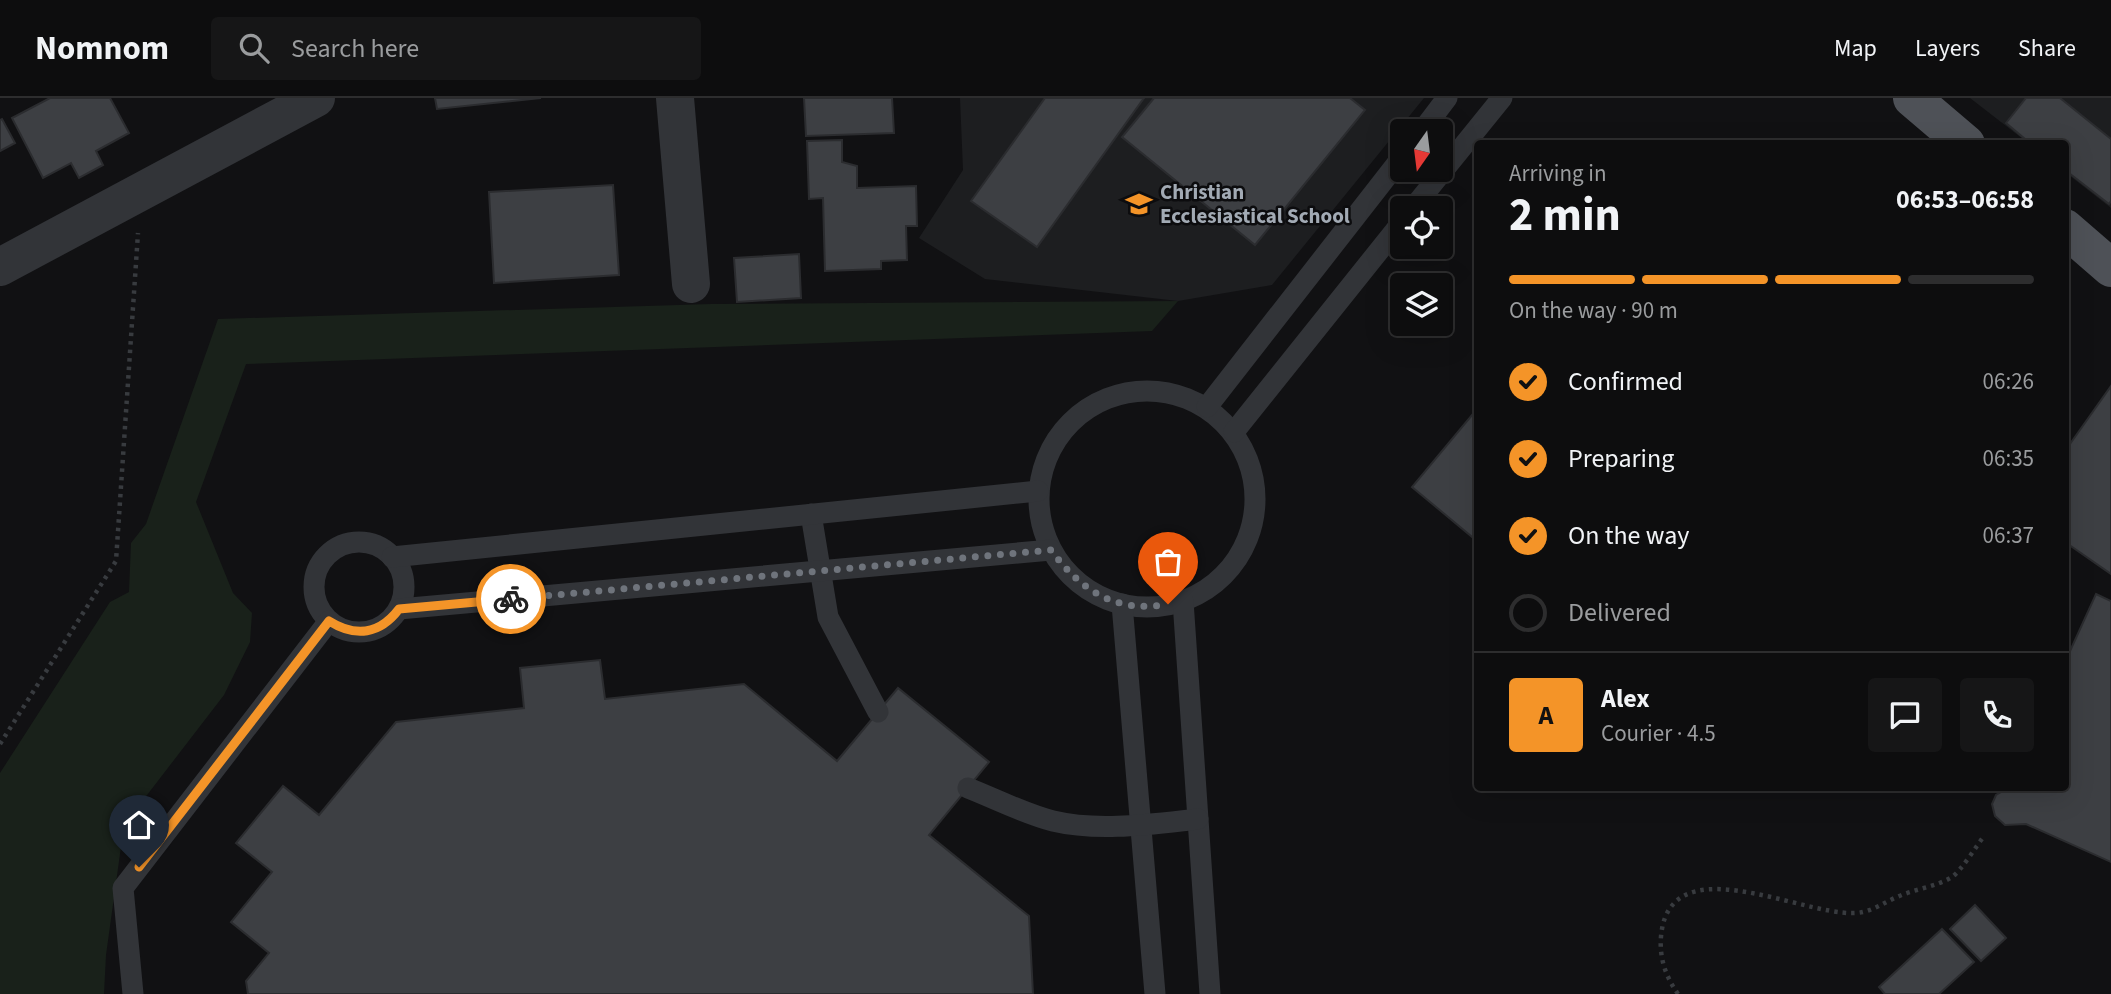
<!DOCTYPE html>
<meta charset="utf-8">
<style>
body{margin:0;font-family:"Source Sans 3",sans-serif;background:#161617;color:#f1f3f6;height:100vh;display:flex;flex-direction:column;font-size:26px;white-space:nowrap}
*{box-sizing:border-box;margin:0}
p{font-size:23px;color:#9a9c9e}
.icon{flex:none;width:38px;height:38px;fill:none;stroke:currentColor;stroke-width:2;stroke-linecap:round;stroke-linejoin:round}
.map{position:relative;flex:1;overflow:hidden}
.drawer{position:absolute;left:1474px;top:42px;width:595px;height:651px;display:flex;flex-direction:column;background:#0d0d0e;border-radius:7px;box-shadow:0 7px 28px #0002,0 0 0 2px #2d2d2e}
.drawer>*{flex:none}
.needle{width:46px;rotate:194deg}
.tools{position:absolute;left:1390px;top:21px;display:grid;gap:14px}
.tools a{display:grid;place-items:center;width:63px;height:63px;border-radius:7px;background:#0d0d0e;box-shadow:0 7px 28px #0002,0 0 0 2px #2d2d2e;font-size:35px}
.pin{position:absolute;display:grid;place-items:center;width:60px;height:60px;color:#fff;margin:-72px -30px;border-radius:50% 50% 50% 0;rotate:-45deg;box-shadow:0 0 7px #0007}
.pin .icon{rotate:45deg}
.courier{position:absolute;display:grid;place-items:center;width:70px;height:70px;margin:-35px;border:5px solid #f49428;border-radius:50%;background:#fff;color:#222;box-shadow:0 2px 9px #0007}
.headline em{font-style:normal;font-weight:700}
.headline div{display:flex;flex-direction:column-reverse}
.headline{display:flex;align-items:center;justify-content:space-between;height:119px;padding:0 35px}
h1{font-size:46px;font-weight:700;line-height:52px}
.bar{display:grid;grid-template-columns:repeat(4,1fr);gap:10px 7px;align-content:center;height:84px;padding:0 35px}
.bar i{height:9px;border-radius:5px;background:#2d2d2e}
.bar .current{background:#f49428}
.bar p{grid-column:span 4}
.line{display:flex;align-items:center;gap:18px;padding:0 35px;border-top:2px solid #2d2d2e}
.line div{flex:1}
.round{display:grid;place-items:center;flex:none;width:74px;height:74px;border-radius:7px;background:#161617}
ol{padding:0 35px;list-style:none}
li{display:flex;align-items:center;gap:21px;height:77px}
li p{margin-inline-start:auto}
li .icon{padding:7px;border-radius:50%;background:#f49428;color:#111;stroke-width:4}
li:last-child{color:#9a9c9e}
li i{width:38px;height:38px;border:4px solid #2d2d2e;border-radius:50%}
header{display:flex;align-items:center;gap:42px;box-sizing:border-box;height:98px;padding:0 35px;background:#0d0d0e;border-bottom:2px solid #2d2d2e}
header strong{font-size:33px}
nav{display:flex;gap:38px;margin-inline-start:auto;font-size:24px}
.search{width:490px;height:63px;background:#161617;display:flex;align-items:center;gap:18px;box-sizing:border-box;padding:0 24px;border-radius:7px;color:#9a9c9e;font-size:26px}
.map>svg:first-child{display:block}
.built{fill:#1d1e20}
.green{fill:#19211a}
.building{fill:#3d3f43;stroke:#2b2c2f;stroke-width:2}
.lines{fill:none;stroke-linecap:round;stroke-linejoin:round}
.path{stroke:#383b3f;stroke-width:4.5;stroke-dasharray:3.5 5;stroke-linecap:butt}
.service{stroke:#323438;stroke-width:21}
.minor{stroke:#323438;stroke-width:38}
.primary{stroke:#4e5157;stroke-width:38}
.done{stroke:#6f747c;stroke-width:7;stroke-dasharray:0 12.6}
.route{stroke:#f49428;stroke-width:9}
.labels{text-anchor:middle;stroke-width:5;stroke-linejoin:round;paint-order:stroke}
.poi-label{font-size:21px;font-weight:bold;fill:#a2aab4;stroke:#0c0c0e;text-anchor:start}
</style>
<header>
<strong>Nomnom</strong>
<div class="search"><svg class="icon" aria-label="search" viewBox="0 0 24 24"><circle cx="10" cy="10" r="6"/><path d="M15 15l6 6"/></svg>Search here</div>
<nav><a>Map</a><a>Layers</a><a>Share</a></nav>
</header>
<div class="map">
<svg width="2111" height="896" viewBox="0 0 2111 896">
<rect width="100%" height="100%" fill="#111113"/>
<g class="built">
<path d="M960,0H1424L1272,187L1178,203L985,181L919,140L963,72Z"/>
<path d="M1970,0H2111V110L2065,74V46L2028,45Z"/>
</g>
<path class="green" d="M1178,203L1152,233L246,266L196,404L233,495L252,515L250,544L224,597L124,727L106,857L104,896H0V675L110,504L129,494L131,445L146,426L218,221L711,206Z"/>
<g class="building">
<path d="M50,0H110L129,35L96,53L103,67L79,80L71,65L43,80L12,20Z"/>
<path d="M435,0H541L437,11Z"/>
<path d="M804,0H892L894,35L806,38Z"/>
<path d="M1045,0H1144L1037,149L971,103Z"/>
<path d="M1154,0H1350L1365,12L1255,147L1122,39Z"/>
<path d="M2026,0H2060L2111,41V103L2109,106L2065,72V46H2031L2006,25Z"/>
<path d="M2,21L15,45L0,53V22Z"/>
<path d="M842,42V64L857,68V90L916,88L917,128H906L907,162L881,163V171L825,173L823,100L809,101L807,43Z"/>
<path d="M613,87L619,177L494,185L489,94Z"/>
<path d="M799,156L801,200L737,204L734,160Z"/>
<path d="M2111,288V476L2065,444V353Z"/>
<path d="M1477,311V443L1412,389Z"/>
<path d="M2096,496L2111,503V764L2026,726L2005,727L1995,718L1992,706L1996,697L2008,690H2065V564Z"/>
<path d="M600,562L605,601L744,586L837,663L898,590L989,664L929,737L1029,818L1033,896H248L246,883L269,855L231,824L272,774L236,745L283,688L319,717L396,624L524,610L520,570Z"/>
<path d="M1975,807L2006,840L1981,863L1950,831Z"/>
<path d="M1942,831L1974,864L1939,896H1885L1879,889Z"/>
</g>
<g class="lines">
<g class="path">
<path d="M0,646L116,463L138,135"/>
<path d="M1678,896C1663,875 1657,852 1663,826C1683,749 1817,825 1863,814C1876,811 1885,804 1897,799C1914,791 1936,789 1952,779C1962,772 1976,748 1985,737"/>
</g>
<g class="service">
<path d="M1422,33L1447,0"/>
<path d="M1413,110L1502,0"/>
<circle cx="1147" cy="401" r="108"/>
<path d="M1207,309L1402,59"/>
<path d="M1234,334L1402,124"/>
<path d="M811,416L828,519L878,614"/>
<circle cx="359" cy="489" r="45"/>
<path d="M392,459L1038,393"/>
<path d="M1183,503L1210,896"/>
<path d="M1122,506L1155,896"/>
<path d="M399,511L1051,452"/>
<path d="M968,690C996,701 1025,716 1053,723C1099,734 1152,726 1198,721"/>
<path d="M133,896L123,790L329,523"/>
</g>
<g class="minor">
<path d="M675,0L691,186"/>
<path d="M0,169L316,0"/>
</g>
<g class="primary">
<path d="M1912,0L1966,46"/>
<path d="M2065,130L2111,170"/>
</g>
</g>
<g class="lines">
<path class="done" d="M511,501L1051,452C1081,492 1115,516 1168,506"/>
<path class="route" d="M139,769L329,523C356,540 380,536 399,511L511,501"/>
</g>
<defs>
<g id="school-bare" transform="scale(2.1)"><path d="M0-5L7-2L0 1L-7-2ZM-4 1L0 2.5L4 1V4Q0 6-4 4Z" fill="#f49428" stroke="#0c0c0e" stroke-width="2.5" paint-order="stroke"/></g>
</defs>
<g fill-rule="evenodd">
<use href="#school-bare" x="1139" y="106"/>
</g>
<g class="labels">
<g class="poi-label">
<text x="1160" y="101">Christian<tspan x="1160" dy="24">Ecclesiastical School</tspan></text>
</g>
</g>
</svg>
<div class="tools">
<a><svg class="needle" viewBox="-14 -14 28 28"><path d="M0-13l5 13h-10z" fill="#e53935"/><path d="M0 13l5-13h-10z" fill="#9a9c9e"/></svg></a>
<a><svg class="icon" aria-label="locate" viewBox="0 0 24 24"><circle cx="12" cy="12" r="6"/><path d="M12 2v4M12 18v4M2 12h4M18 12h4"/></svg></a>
<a><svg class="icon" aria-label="layers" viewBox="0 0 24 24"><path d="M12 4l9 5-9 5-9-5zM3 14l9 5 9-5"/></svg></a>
</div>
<div class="pin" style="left:1168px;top:506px;background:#ea580c"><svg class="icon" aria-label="bag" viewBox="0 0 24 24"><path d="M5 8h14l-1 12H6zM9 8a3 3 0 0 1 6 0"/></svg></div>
<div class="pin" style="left:139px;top:769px;background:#1f2937"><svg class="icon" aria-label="home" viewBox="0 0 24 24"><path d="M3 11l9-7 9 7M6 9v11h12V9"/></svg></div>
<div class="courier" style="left:511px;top:501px"><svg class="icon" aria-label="bike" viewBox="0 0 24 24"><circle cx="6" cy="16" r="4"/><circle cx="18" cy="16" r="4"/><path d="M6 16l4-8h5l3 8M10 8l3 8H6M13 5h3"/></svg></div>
<section class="drawer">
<div class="headline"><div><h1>2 min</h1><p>Arriving in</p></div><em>06:53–06:58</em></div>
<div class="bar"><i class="current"></i><i class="current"></i><i class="current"></i><i></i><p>On the way · 90 m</p></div>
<ol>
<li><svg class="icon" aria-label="check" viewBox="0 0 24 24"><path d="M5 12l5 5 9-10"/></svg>Confirmed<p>06:26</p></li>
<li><svg class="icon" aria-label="check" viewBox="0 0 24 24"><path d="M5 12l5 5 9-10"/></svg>Preparing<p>06:35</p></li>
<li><svg class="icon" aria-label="check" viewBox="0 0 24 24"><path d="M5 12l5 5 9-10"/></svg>On the way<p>06:37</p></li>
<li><i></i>Delivered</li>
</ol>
<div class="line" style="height:126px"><b class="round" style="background:#f49428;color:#111">A</b><div><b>Alex</b><p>Courier · 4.5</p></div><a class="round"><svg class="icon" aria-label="chat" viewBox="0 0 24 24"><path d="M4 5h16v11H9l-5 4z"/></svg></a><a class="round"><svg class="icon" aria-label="phone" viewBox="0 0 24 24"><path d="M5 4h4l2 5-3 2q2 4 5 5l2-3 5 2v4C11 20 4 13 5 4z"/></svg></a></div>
</section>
</div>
